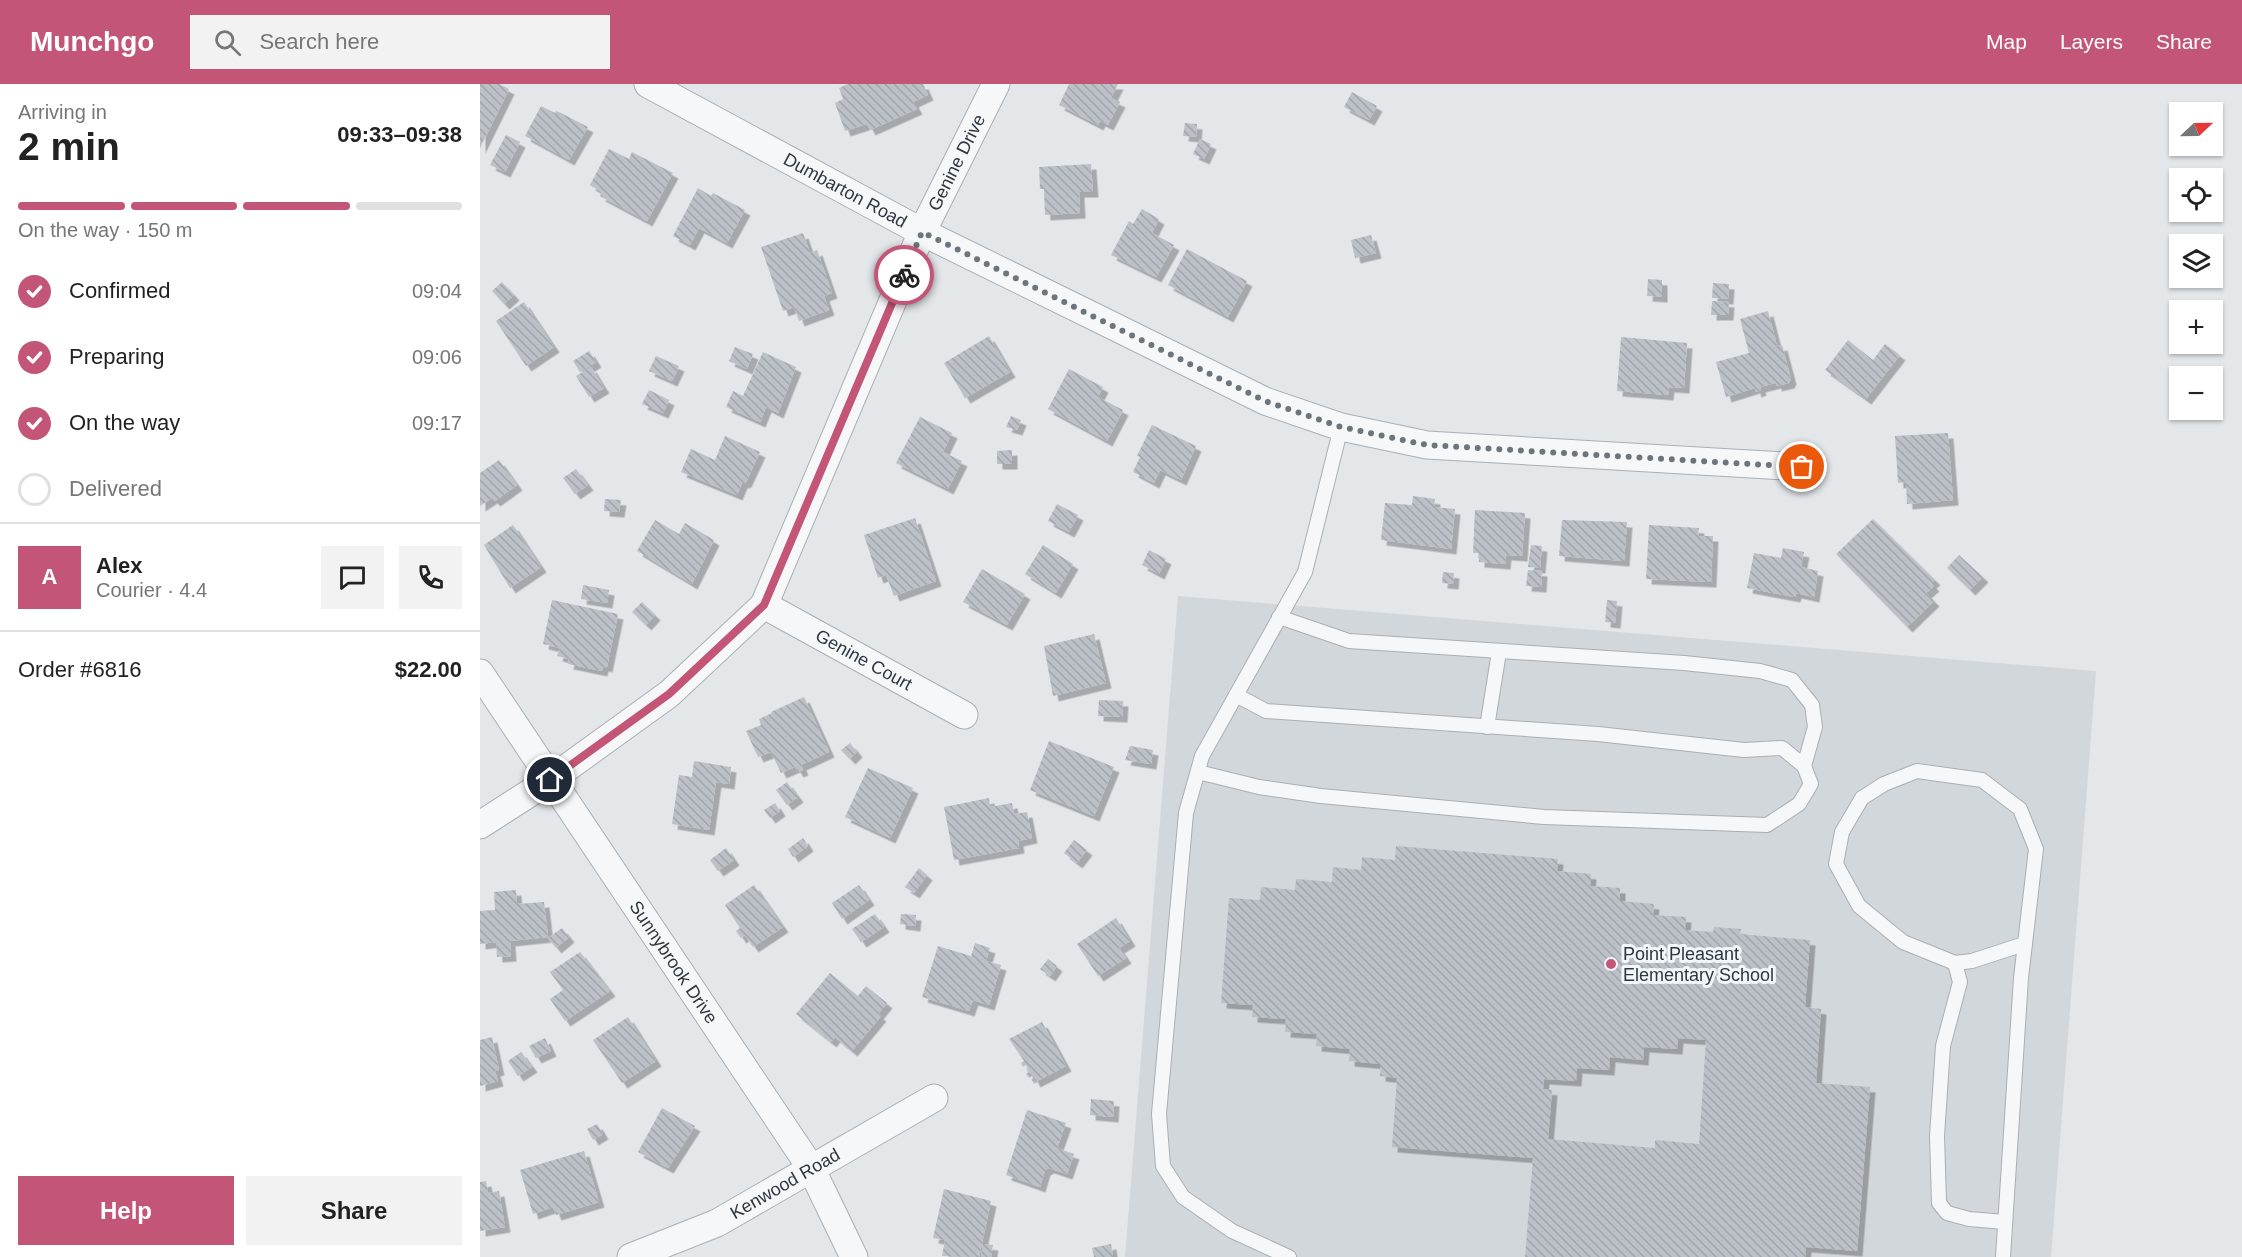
<!DOCTYPE html>
<meta charset="utf-8">
<style>
body{margin:0;font-family:Helvetica,sans-serif;background:#f2f2f2;color:#222;height:100vh;display:flex;flex-direction:column;font-size:22px;white-space:nowrap}
*{box-sizing:border-box;margin:0}
p{font-size:20px;color:#767676}
.icon{flex:none;width:33px;height:33px;fill:none;stroke:currentColor;stroke-width:2;stroke-linecap:round;stroke-linejoin:round}
.map{position:relative;flex:1;overflow:hidden}
.details{display:flex;flex-direction:column;background:#fff;width:480px}
.details>*{flex:none}
.needle{width:39px;rotate:68deg}
.controls{position:absolute;left:1689px;top:18px;display:grid;gap:12px}
.controls a{display:grid;place-items:center;width:54px;height:54px;border-radius:0px;background:#fff;box-shadow:0 2px 4px #0004;font-size:30px}
.pin{position:absolute;display:grid;place-items:center;width:51px;height:51px;color:#fff;margin:-26px;border:3px solid #fff;border-radius:50%;box-shadow:0 2px 6px #0007}
.courier{position:absolute;display:grid;place-items:center;width:60px;height:60px;margin:-30px;border:4px solid #c35576;border-radius:50%;background:#fff;color:#222;box-shadow:0 2px 8px #0007}
.overview em{font-style:normal;font-weight:800}
.overview div{display:flex;flex-direction:column-reverse}
.overview{display:flex;align-items:center;justify-content:space-between;height:102px;padding:0 18px}
h1{font-size:39px;font-weight:800;line-height:45px}
.bar{display:grid;grid-template-columns:repeat(4,1fr);gap:9px 6px;align-content:center;height:72px;padding:0 18px}
.bar i{height:8px;border-radius:4px;background:#e0e0e0}
.bar .selected{background:#c35576}
.bar p{grid-column:span 4}
.line{display:flex;align-items:center;gap:15px;padding:0 18px;border-top:2px solid #e0e0e0}
.line div{flex:1}
.round{display:grid;place-items:center;flex:none;width:63px;height:63px;border-radius:0px;background:#f2f2f2}
ol{padding:0 18px;list-style:none}
li{display:flex;align-items:center;gap:18px;height:66px}
li p{margin-inline-start:auto}
li .icon{padding:6px;border-radius:50%;background:#c35576;color:#fff;stroke-width:4}
li:last-child{color:#767676}
li i{width:33px;height:33px;border:3px solid #e0e0e0;border-radius:50%}
.button{display:flex;gap:12px;margin-top:auto;padding:12px 18px}
.button a{flex:1;height:69px;border-radius:0px;background:#c35576;color:#fff;font-size:24px;font-weight:800;line-height:69px;text-align:center}
.button a+a{background:#f2f2f2;color:#222}
header{display:flex;align-items:center;gap:36px;box-sizing:border-box;height:84px;padding:0 30px;background:#c35576;color:#fff}
header strong{font-size:28px}
nav{display:flex;gap:33px;margin-inline-start:auto;font-size:21px}
.search{width:420px;height:54px;background:#f2f2f2;display:flex;align-items:center;gap:15px;box-sizing:border-box;padding:0 21px;border-radius:0px;color:#767676;font-size:22px}
main{display:flex;flex:1;min-height:0}
.map>svg:first-child{display:block}
.built{fill:#d2d7dc}
.building{fill:url(#building-back-hatch);fill-rule:evenodd;filter:url(#shadow)}
.lines{fill:none;stroke-linecap:round;stroke-linejoin:round}
.lane-casing{stroke:#a9afb4;stroke-width:16}
.street-casing{stroke:#a9afb4;stroke-width:29}
.lane{stroke:#f6f7f9;stroke-width:14}
.street{stroke:#f6f7f9;stroke-width:27}
.done{stroke:#6d757c;stroke-width:6;stroke-dasharray:0 10.8}
.route{stroke:#c35576;stroke-width:8}
.poi-dot{fill:#c35576;stroke:#f3f6f8;stroke-width:2}
.labels{text-anchor:middle;stroke-width:6;stroke-linejoin:round;paint-order:stroke}
.street-label{font-size:18px;fill:#2d3741;stroke:#f3f6f8}
.poi-label{font-size:18px;fill:#2d3741;stroke:#f3f6f8;text-anchor:start}
</style>
<header>
<strong>Munchgo</strong>
<div class="search"><svg class="icon" aria-label="search" viewBox="0 0 24 24"><circle cx="10" cy="10" r="6"/><path d="M15 15l6 6"/></svg>Search here</div>
<nav><a>Map</a><a>Layers</a><a>Share</a></nav>
</header>
<main>
<section class="details">
<div class="overview"><div><h1>2 min</h1><p>Arriving in</p></div><em>09:33–09:38</em></div>
<div class="bar"><i class="selected"></i><i class="selected"></i><i class="selected"></i><i></i><p>On the way · 150 m</p></div>
<ol>
<li><svg class="icon" aria-label="check" viewBox="0 0 24 24"><path d="M5 12l5 5 9-10"/></svg>Confirmed<p>09:04</p></li>
<li><svg class="icon" aria-label="check" viewBox="0 0 24 24"><path d="M5 12l5 5 9-10"/></svg>Preparing<p>09:06</p></li>
<li><svg class="icon" aria-label="check" viewBox="0 0 24 24"><path d="M5 12l5 5 9-10"/></svg>On the way<p>09:17</p></li>
<li><i></i>Delivered</li>
</ol>
<div class="line" style="height:108px"><b class="round" style="background:#c35576;color:#fff">A</b><div><b>Alex</b><p>Courier · 4.4</p></div><a class="round"><svg class="icon" aria-label="chat" viewBox="0 0 24 24"><path d="M4 5h16v11H9l-5 4z"/></svg></a><a class="round"><svg class="icon" aria-label="phone" viewBox="0 0 24 24"><path d="M5 4h4l2 5-3 2q2 4 5 5l2-3 5 2v4C11 20 4 13 5 4z"/></svg></a></div>
<div class="line" style="height:78px"><div>Order #6816</div><b>$22.00</b></div>
<div class="button"><a>Help</a><a>Share</a></div>
</section>
<div class="map">
<svg width="1762" height="1173" viewBox="0 0 1762 1173">
<defs>
<pattern id="building-back-hatch" width="6" height="6" patternUnits="userSpaceOnUse" patternTransform="scale(1.5)"><rect width="6" height="6" fill="#bbc1c7"/><path d="M-1 5l2 2M0 0l6 6M5-1l2 2" fill="none" stroke="#a1a6ac"/></pattern>
<filter id="shadow"><feDropShadow dx="5.5" dy="5.5" stdDeviation="0" flood-color="#0004"/></filter>
</defs>
<rect width="100%" height="100%" fill="#e3e7ea"/>
<path class="built" d="M698,512L1616,587L1571,1173H645Z"/>
<g class="building">
<path d="M0,0H19L29,5L0,64Z"/>
<path d="M368,0H443L448,11L433,18L437,25L390,46L387,40L365,47L355,19L363,15L359,4Z"/>
<path d="M589,0H638L631,14L640,18L628,41L620,37L618,41L579,21Z"/>
<path d="M872,8L897,22L889,36L864,23Z"/>
<path d="M61,22L75,29L76,27L81,29L108,43L89,76L45,52Z"/>
<path d="M705,39L717,40L716,53L703,52Z"/>
<path d="M26,51L40,58L25,88L10,81Z"/>
<path d="M720,55L731,60L724,75L713,70Z"/>
<path d="M129,65L149,75L152,68L193,89L167,137L120,112L122,108L110,101Z"/>
<path d="M611,80L613,108H599L600,129L565,131L564,105H560L559,83Z"/>
<path d="M218,104L231,112L233,109L265,126L247,159L219,144L210,161L193,152Z"/>
<path d="M662,125L679,135L672,149L694,161L676,193L631,171L649,137L653,140Z"/>
<path d="M323,149L330,169L337,166L352,209L344,212L349,226L319,237L314,223L303,227L281,163Z"/>
<path d="M891,151L896,169L875,174L871,156Z"/>
<path d="M707,165L767,197L748,233L688,201Z"/>
<path d="M1168,195L1182,196V213L1167,212Z"/>
<path d="M22,198L34,211L24,220L12,207Z"/>
<path d="M1233,199L1249,200L1248,215L1232,214Z"/>
<path d="M1232,217L1249,218L1248,231H1231Z"/>
<path d="M44,218L74,263L46,282L16,237Z"/>
<path d="M1288,227L1297,262L1302,261L1311,295L1309,299L1296,302V299L1280,303L1281,306L1276,308L1275,304L1246,313L1236,278L1269,269L1260,235Z"/>
<path d="M509,252L530,288L485,314L464,279Z"/>
<path d="M1141,253L1207,259L1204,304L1189,303L1188,311L1137,307Z"/>
<path d="M1368,256L1393,276L1405,260L1420,271L1386,315L1345,286Z"/>
<path d="M255,263L273,270L267,285L249,277Z"/>
<path d="M109,267L116,278L100,288L93,277Z"/>
<path d="M283,268L316,283L298,329L286,323L280,338L246,323L253,307L263,312Z"/>
<path d="M176,272L199,282L192,297L169,287Z"/>
<path d="M111,283L124,304L109,313L96,292Z"/>
<path d="M589,285L623,303L618,313L643,326L627,357L568,325Z"/>
<path d="M169,306L189,316L183,329L162,320Z"/>
<path d="M531,332L541,336L537,346L526,343Z"/>
<path d="M440,333L472,349L463,368L482,377L468,405L416,379Z"/>
<path d="M672,341L716,362L701,396L680,386L674,399L653,388L660,373L657,372Z"/>
<path d="M1468,349L1473,416L1427,420L1426,398L1418,399L1415,352Z"/>
<path d="M245,352L280,368L266,398L262,399L257,411L201,388L211,365L235,376Z"/>
<path d="M532,366V380H517V367Z"/>
<path d="M19,376L37,401L15,417L12,414L0,422V389Z"/>
<path d="M96,385L108,401L95,410L83,394Z"/>
<path d="M933,412L955,415L954,423L975,425L971,465L901,456L905,419L932,421Z"/>
<path d="M125,415L141,416L139,428L124,427Z"/>
<path d="M577,420L598,431L589,448L568,437Z"/>
<path d="M995,426L1045,429L1042,472L1026,471L1025,480L999,478V469H993Z"/>
<path d="M435,434L456,497L414,512L406,491L398,494L384,451Z"/>
<path d="M1393,435L1455,496L1451,499L1454,502L1446,509L1454,517L1427,543L1356,470Z"/>
<path d="M175,436L199,450L205,439L234,456L212,500L157,467Z"/>
<path d="M1082,436L1147,438L1144,477L1079,472Z"/>
<path d="M33,441L61,483L30,504L4,461Z"/>
<path d="M1169,441L1219,444L1218,452H1233L1231,498L1166,495Z"/>
<path d="M563,461L593,480L576,509L545,490Z"/>
<path d="M1051,461L1062,462L1060,484L1048,483Z"/>
<path d="M1303,464L1324,468L1321,483L1338,487L1334,513L1316,509L1315,513L1267,504L1274,469L1301,474Z"/>
<path d="M669,466L686,475L679,490L662,481Z"/>
<path d="M1479,471L1503,493L1490,506L1467,484Z"/>
<path d="M502,485L545,510L527,541L483,518Z"/>
<path d="M1048,486L1062,487L1061,503L1046,502Z"/>
<path d="M963,488L974,489L973,500L962,499Z"/>
<path d="M103,501L129,506L127,519L101,515Z"/>
<path d="M72,516L138,530L127,583L123,582L122,587L88,580L89,575L77,572L80,564L63,560Z"/>
<path d="M1127,516L1137,517L1135,539L1125,538Z"/>
<path d="M162,518L175,531L166,541L152,528Z"/>
<path d="M614,550L626,599L573,612L564,562Z"/>
<path d="M324,613L349,668L321,681L323,686L318,688L315,683L301,689L291,668L278,673L266,647L281,641L279,635L292,629L291,628Z"/>
<path d="M619,616L643,617L642,633L618,632Z"/>
<path d="M569,657L634,683L614,732L550,706Z"/>
<path d="M370,659L377,668L370,675L361,666Z"/>
<path d="M650,662L673,666L671,680L645,676Z"/>
<path d="M214,677L251,683L249,700L236,698L229,746L192,740L199,691L212,693Z"/>
<path d="M388,684L433,704L410,754L365,733Z"/>
<path d="M307,698L318,713L307,721L296,706Z"/>
<path d="M509,714L510,723L532,719L534,730L547,728L552,754L538,757L539,764L474,776L464,723Z"/>
<path d="M295,719L300,727L290,734L284,726Z"/>
<path d="M323,754L328,762L313,773L308,765Z"/>
<path d="M594,756L607,766L597,779L584,769Z"/>
<path d="M916,762L1078,775L1077,787L1111,790L1110,802L1140,804V817L1174,820L1173,831L1206,833L1205,846L1233,848L1234,843L1261,845L1260,850L1330,856L1325,923L1341,925L1336,999L1390,1003L1377,1167L1326,1163L1325,1173H1045L1053,1074L912,1063L917,994L900,992L901,980L869,977L870,965L836,962L837,950L805,948L806,935L772,933L773,921L741,919L749,814L780,816L781,803L815,806L816,795L852,798L853,783L881,786L882,773L915,776ZM1198,954L1226,956L1219,1060L1175,1056V1064L1068,1055L1072,1006L1063,1005L1064,995L1096,997L1097,984L1129,986L1130,973L1163,976L1164,963L1197,965Z"/>
<path d="M246,764L254,776L238,787L230,776Z"/>
<path d="M439,784L447,791L434,809L425,803Z"/>
<path d="M274,801L303,843L273,863L265,851L261,854L256,847L260,844L245,821Z"/>
<path d="M379,801L389,816L362,835L352,819Z"/>
<path d="M36,806L37,820L64,818L68,853L30,857L31,872L17,873L16,858L0,860V827L15,826L14,808Z"/>
<path d="M395,830L404,843L381,858L372,845Z"/>
<path d="M421,830L436,831L435,842L420,840Z"/>
<path d="M636,834L650,857L639,864L646,874L618,892L597,860Z"/>
<path d="M82,844L89,853L76,864L68,854Z"/>
<path d="M495,859L510,864L506,877L521,881L509,921L493,916L489,927L442,913L458,862L491,872Z"/>
<path d="M100,868L130,907L85,937L70,915L83,906L70,888Z"/>
<path d="M568,875L577,882L570,892L560,885Z"/>
<path d="M350,889L378,912L386,902L407,919L398,930L401,932L372,967L355,953L351,958L316,930Z"/>
<path d="M148,933L176,977L142,999L113,956Z"/>
<path d="M562,938L586,982L555,998L552,992L549,994L546,990L549,988L546,981L543,983L541,979L544,977L529,955Z"/>
<path d="M12,953L19,986L15,987L18,997L0,1002V956Z"/>
<path d="M65,954L71,967L56,974L49,962Z"/>
<path d="M41,968L52,983L38,992L28,977Z"/>
<path d="M611,1015L634,1017L633,1033L610,1031Z"/>
<path d="M182,1024L215,1042L188,1084L158,1068Z"/>
<path d="M547,1026L586,1039L577,1064L594,1070L587,1090L569,1084L565,1086L560,1103L526,1091Z"/>
<path d="M117,1040L123,1050L113,1056L107,1045Z"/>
<path d="M104,1067L119,1118L76,1131L73,1123L53,1130L40,1086Z"/>
<path d="M6,1097L8,1109L19,1107L25,1143L0,1147V1098Z"/>
<path d="M464,1105L511,1117L499,1173L462,1172L465,1156L453,1154Z"/>
<path d="M503,1160L513,1161L511,1173H501Z"/>
<path d="M631,1160L633,1173H614L612,1164Z"/>
</g>
<g class="lines">
<g class="lane-casing">
<g id="lane">
<path d="M799,533L869,557L1204,579L1280,587L1312,596L1332,621L1335,643L1324,682"/>
<path d="M1007,643L1019,568"/>
<path d="M718,688L779,703L841,712L1064,733L1287,741L1319,720L1331,700L1324,682L1302,664L1264,666L1118,650L786,627L756,611"/>
<path d="M1475,879L1480,898L1463,962L1457,1052L1459,1119L1467,1129L1489,1135L1525,1138"/>
<path d="M809,1173L752,1147L703,1113L683,1082L679,1030L706,729L722,672L825,488L861,343"/>
<path d="M1523,1173L1541,894L1556,765L1540,725L1502,696L1437,687L1404,700L1382,714L1362,748L1356,780L1379,822L1423,858L1475,879L1492,877L1544,860"/>
</g>
</g>
<g class="street-casing">
<g id="street">
<path id="s1" d="M168,0L442,148L619,235L785,317L861,343L947,361L1322,383"/>
<path id="s2" d="M284,521L484,631"/>
<path id="s3" d="M0,589L331,1084L374,1173"/>
<path id="s4" d="M0,741L70,696L189,610L284,521L442,148L516,0"/>
<path id="s5" d="M151,1173L237,1139L454,1014"/>
</g>
</g>
<use href="#lane" class="lane"/>
<use href="#street" class="street"/>
</g>
<g class="lines">
<path class="done" d="M424,191L442,148L785,317L861,343L947,361L1322,383"/>
<path class="route" d="M70,696L189,610L284,521L424,191"/>
</g>
<circle class="poi-dot" cx="1131" cy="880" r="6"/>
<g class="labels">
<g class="street-label">
<text dy="6" stroke="none"><textPath href="#s4" startOffset="843">Genine Drive</textPath></text>
<text dy="6" stroke="none"><textPath href="#s1" startOffset="224">Dumbarton Road</textPath></text>
<text dy="6" stroke="none"><textPath href="#s2" startOffset="114">Genine Court</textPath></text>
<text dy="6" stroke="none"><textPath href="#s3" startOffset="348">Sunnybrook Drive</textPath></text>
<text dy="6" stroke="none"><textPath href="#s5" startOffset="171">Kenwood Road</textPath></text>
</g>
<g class="poi-label">
<text x="1143" y="876">Point Pleasant<tspan x="1143" dy="21">Elementary School</tspan></text>
</g>
</g>
</svg>
<div class="controls">
<a><svg class="needle" viewBox="-14 -14 28 28"><path d="M0-13l5 13h-10z" fill="#e53935"/><path d="M0 13l5-13h-10z" fill="#767676"/></svg></a>
<a><svg class="icon" aria-label="locate" viewBox="0 0 24 24"><circle cx="12" cy="12" r="6"/><path d="M12 2v4M12 18v4M2 12h4M18 12h4"/></svg></a>
<a><svg class="icon" aria-label="layers" viewBox="0 0 24 24"><path d="M12 4l9 5-9 5-9-5zM3 14l9 5 9-5"/></svg></a>
<a>+</a>
<a>−</a>
</div>
<div class="pin" style="left:1322px;top:383px;background:#ea580c"><svg class="icon" aria-label="bag" viewBox="0 0 24 24"><path d="M5 8h14l-1 12H6zM9 8a3 3 0 0 1 6 0"/></svg></div>
<div class="pin" style="left:70px;top:696px;background:#1f2937"><svg class="icon" aria-label="home" viewBox="0 0 24 24"><path d="M3 11l9-7 9 7M6 9v11h12V9"/></svg></div>
<div class="courier" style="left:424px;top:191px"><svg class="icon" aria-label="bike" viewBox="0 0 24 24"><circle cx="6" cy="16" r="4"/><circle cx="18" cy="16" r="4"/><path d="M6 16l4-8h5l3 8M10 8l3 8H6M13 5h3"/></svg></div>
</div>
</main>
